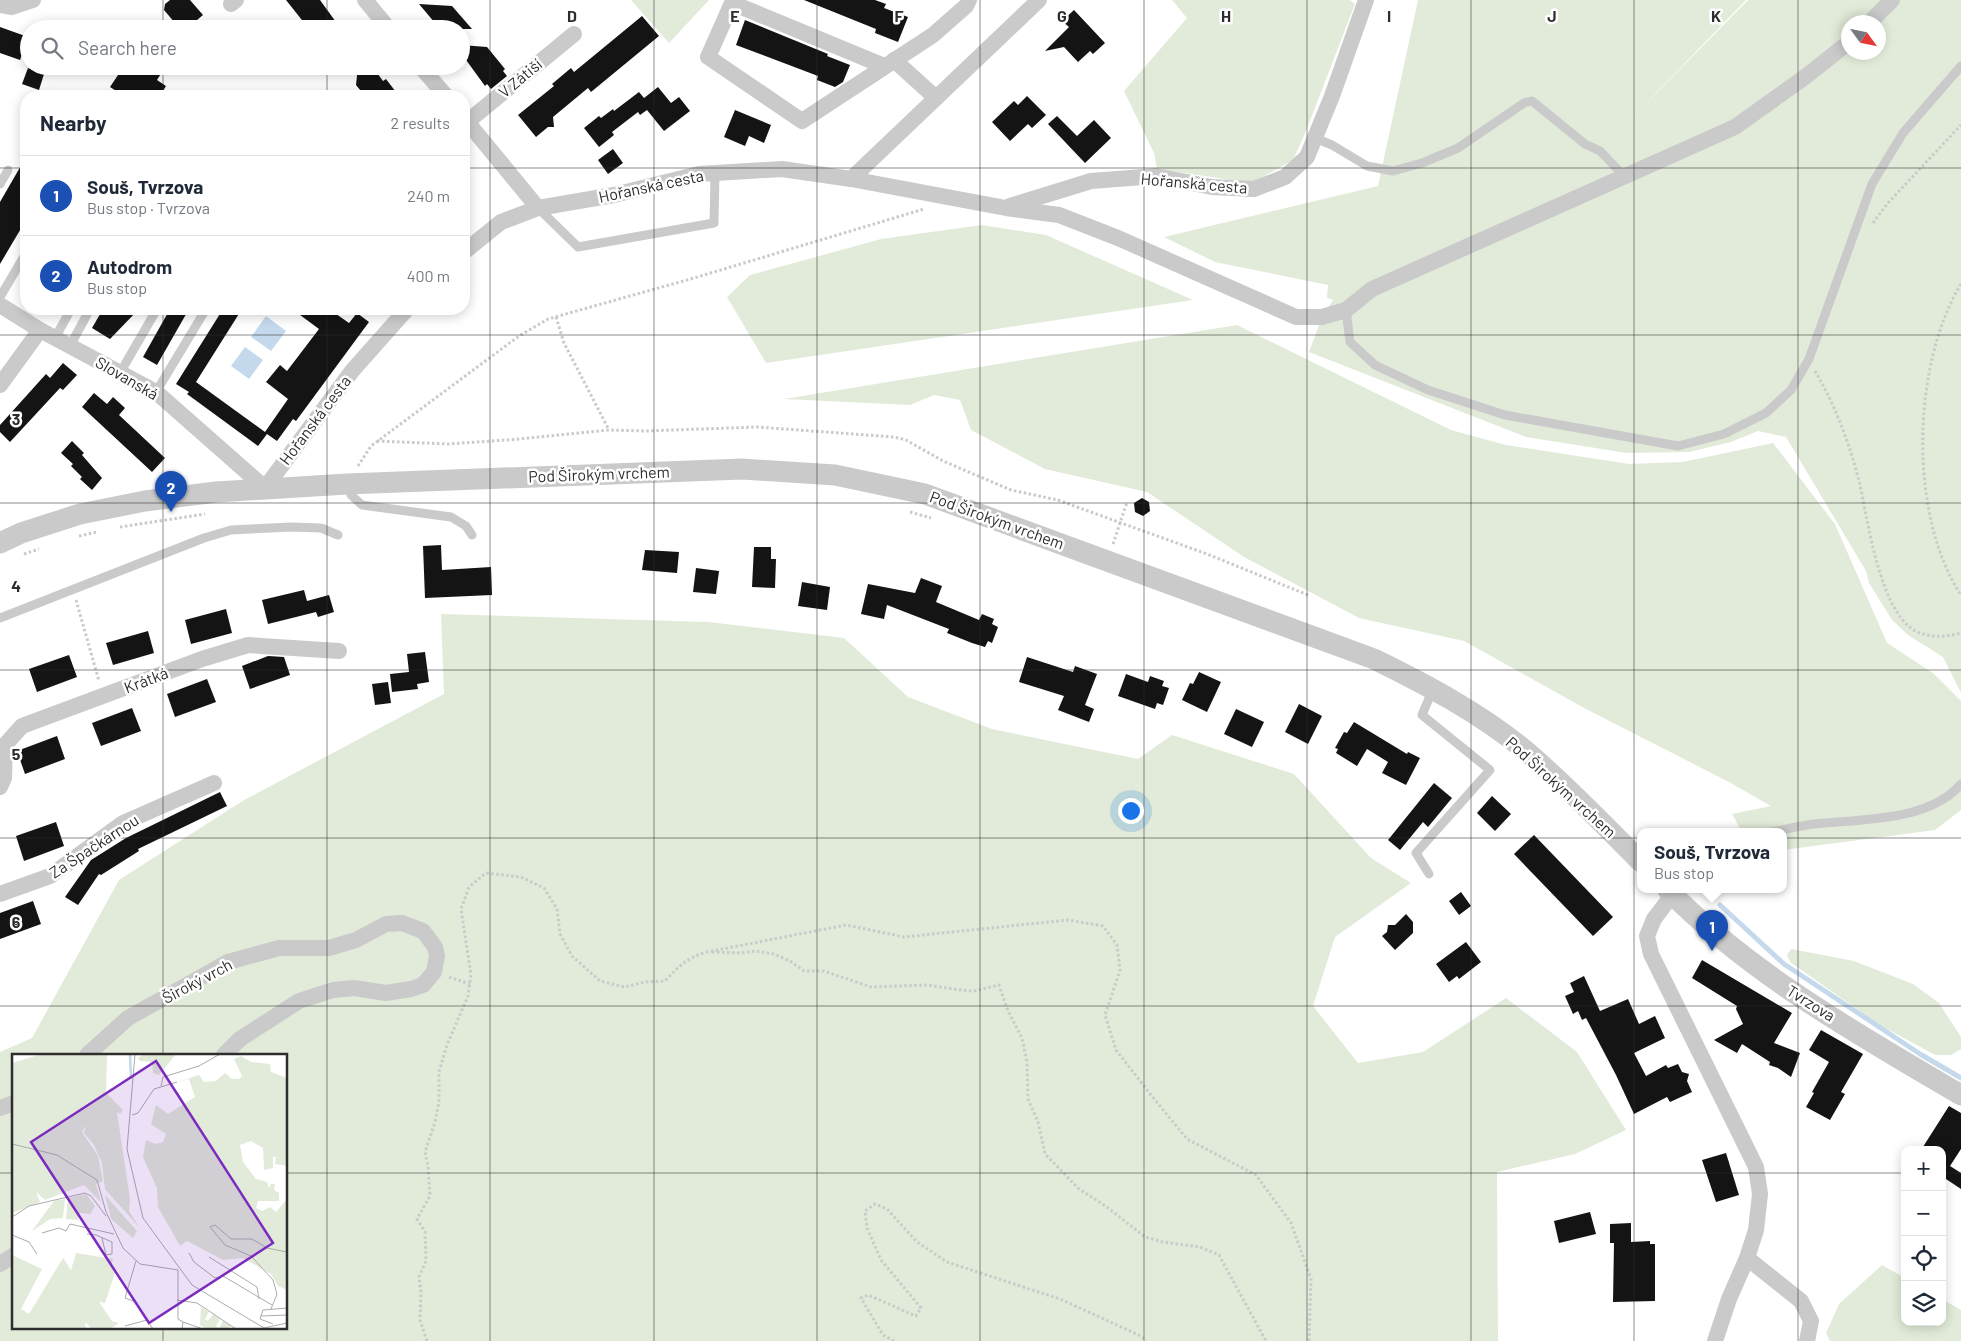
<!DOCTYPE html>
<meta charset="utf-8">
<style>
:root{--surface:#fff;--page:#f6f6f7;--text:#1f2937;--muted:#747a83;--line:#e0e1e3;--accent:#ed2626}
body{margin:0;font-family:Barlow,sans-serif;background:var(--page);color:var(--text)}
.controls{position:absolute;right:15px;bottom:15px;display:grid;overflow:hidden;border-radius:10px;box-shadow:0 2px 12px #0003}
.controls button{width:45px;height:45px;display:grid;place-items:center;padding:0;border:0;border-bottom:1px solid var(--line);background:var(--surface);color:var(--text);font:25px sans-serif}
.compass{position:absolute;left:1841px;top:15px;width:45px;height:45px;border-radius:50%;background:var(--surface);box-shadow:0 2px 12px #0003;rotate:123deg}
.you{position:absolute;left:1130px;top:810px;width:18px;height:18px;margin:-12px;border:4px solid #fff;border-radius:50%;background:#1a73e8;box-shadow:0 0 0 8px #1a73e833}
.badge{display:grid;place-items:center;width:32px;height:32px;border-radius:50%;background:var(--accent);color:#fff;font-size:16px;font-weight:700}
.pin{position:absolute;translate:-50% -41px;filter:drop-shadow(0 1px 2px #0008)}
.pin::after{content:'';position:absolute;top:26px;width:18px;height:15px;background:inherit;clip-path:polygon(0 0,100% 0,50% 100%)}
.popup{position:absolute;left:1637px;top:828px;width:150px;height:65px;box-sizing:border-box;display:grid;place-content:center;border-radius:10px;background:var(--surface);filter:drop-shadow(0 1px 4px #0005);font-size:16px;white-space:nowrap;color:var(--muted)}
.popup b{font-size:19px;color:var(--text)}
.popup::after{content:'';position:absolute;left:50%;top:100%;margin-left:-10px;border:10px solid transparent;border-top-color:var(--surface)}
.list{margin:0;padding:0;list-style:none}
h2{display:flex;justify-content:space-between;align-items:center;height:65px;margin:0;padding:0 20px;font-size:21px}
h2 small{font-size:16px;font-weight:400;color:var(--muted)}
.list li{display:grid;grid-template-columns:32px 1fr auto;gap:15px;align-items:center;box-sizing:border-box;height:80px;padding:0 20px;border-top:1px solid var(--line)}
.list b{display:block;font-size:19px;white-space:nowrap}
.list p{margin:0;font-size:16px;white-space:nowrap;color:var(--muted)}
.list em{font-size:16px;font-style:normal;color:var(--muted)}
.icon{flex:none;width:28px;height:28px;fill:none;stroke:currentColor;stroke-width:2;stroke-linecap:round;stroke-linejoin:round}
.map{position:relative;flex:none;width:1961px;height:1341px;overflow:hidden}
.search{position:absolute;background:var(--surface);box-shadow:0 2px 12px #0003;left:20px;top:20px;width:450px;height:55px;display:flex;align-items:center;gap:12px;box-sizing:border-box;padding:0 18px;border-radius:28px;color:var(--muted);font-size:19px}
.panel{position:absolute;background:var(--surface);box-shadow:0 2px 12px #0003;left:20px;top:90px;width:450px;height:225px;border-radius:20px}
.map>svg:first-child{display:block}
</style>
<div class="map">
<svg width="1961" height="1341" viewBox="0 0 1961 1341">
<rect width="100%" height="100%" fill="#fff"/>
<g fill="#e2ebd9" fill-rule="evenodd">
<polygon points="631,0 709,0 669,43"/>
<polygon points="1172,0 1350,0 1355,4 1306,131 1293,160 1252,183 1157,169 1154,153 1124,91 1187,18"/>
<path d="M1418,0H1746L1631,119L1748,0H1961V693L1943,657L1908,635L1892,620L1869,583L1866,571L1786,437L1758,431L1731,442L1689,452L1627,453L1526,437L1309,352L1322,317L1333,300L1327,298L1328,285L1215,262L1164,237L1378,186ZM1848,22H1878V52H1848Z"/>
<polygon points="982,225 1046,235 1193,300 766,363 727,297 750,275 881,239"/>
<polygon points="1237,325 1451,430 1506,445 1629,464 1683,462 1773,443 1835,524 1887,643 1933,673 1961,701 1961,810 1935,830 1783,850 1783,832 1742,832 1732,814 1771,806 1727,781 1586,709 1464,641 1359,618 1244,557 1147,492 1045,469 971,430 960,400 934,395 910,405 784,399"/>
<path d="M441,614L708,622L844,638L908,697L992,729L1138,759L1172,735L1294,774L1371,858L1411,883L1335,937L1313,1006L1358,1063L1423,1052L1506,998L1577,1052L1626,1130L1575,1154L1497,1172L1498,1341H0V1052L32,1038L119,880L244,800L444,694ZM14,1055H286V1327H14Z"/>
<polygon points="1791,949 1854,961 1913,984 1939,1003 1961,1037 1961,1049 1951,1055 1935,1055 1878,1024 1790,962 1787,955"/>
<polygon points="1882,1265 1905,1278 1905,1322 1942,1322 1942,1299 1961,1310 1961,1341 1830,1341 1826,1333 1839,1304"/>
</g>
<g fill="#c4daec">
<polygon points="266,316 286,331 271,351 251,337"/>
<polygon points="245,347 263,360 249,379 231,366"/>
</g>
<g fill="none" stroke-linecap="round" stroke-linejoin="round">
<polyline stroke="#c4daec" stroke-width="5" points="1720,905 1784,964 1920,1054 1961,1078"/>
</g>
<g fill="#141414">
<polygon points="170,0 190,0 203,15 197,20 205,29 180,29 164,10 165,4"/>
<polygon points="286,0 320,0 341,29 309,29"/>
<polygon points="804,0 875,0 886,4 884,8 908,17 898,42 875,33 876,29"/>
<polygon points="419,4 452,6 472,29 440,29"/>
<polygon points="1074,10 1105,43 1093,54 1090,51 1078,62 1064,47 1045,51 1069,27 1062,21"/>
<polygon points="642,16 659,36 591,92 588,88 553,117 554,127 548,127 536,137 518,115 554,86 552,84 571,68 574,72"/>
<polygon points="745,20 828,54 827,56 850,65 843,82 835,87 817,80 818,76 736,45"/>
<polygon points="0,27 28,37 20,60 0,53"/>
<polygon points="461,45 487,47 505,69 503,71 507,76 491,89 487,84 485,86 461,53"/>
<polygon points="124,66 152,66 162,72 157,80 166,86 160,96 151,96 143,91 137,96 124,96 110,87"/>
<polygon points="358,66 372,66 383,81 386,79 399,96 365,96 356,85"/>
<polygon points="28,68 44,74 39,90 22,84"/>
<polygon points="658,87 671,103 679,97 690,111 664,131 647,110 640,115 638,112 612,132 614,135 599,147 584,128 599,116 601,118 613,109 614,111 639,92 644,98"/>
<polygon points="1027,96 1046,115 1032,128 1028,124 1010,141 992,122 1014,101 1018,105"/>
<polygon points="735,110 771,125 764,143 749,136 745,146 724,137"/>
<polygon points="1057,116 1077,136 1094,120 1111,138 1085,163 1048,124"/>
<polygon points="613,149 623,163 608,174 598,160"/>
<polygon points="26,157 26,220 0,264 0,202"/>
<polygon points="103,309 139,309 110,339 92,328"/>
<polygon points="170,309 189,309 157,365 143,357"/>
<polygon points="223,309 242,309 196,382 265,432 288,399 266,382 280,365 287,371 319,329 292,309 329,309 349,323 357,313 369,322 296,421 293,419 277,441 267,434 258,446 187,394 189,392 176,384"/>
<polygon points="63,363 77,375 63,390 60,388 10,442 0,432 0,425 46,374 50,378"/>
<polygon points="94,393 107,404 113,397 125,408 119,415 165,458 152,472 82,407"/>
<polygon points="72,441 84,453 82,455 102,478 92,490 80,479 82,477 71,466 73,464 61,453"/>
<polygon points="1142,498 1149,502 1150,511 1143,516 1135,512 1134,503"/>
<polygon points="441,545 442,570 491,567 492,595 425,598 423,546"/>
<polygon points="754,547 771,547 771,559 776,559 775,588 752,587"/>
<polygon points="645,550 679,552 677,573 642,570"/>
<polygon points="696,568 719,571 716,594 693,592"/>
<polygon points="921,578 942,586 936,602 979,620 982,614 994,619 992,624 998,627 992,643 988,641 985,647 972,643 947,633 949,629 887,605 884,619 861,614 868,584 915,593"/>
<polygon points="802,582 830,587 827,610 798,606"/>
<polygon points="304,590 307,601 329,595 334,612 318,617 316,612 268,624 262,600"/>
<polygon points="226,609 232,633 191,644 185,620"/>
<polygon points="148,631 154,653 113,665 106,643"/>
<polygon points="425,652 429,682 417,684 418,689 392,692 390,674 409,672 407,654"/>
<polygon points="69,655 77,677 37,692 29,669"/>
<polygon points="268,656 284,657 290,675 250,689 242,666"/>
<polygon points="1027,657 1073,672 1075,666 1097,674 1085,705 1094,709 1089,722 1058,710 1064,696 1019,682"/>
<polygon points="1199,672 1221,682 1207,712 1182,700 1190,683 1193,684"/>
<polygon points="1126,674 1148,682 1150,676 1164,681 1162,686 1169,688 1163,705 1157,703 1155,709 1118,696"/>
<polygon points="207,679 216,702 175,717 167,694"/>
<polygon points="388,682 391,703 375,705 372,684"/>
<polygon points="1299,704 1322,716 1308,744 1285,732"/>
<polygon points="132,708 141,731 101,746 92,723"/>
<polygon points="1236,709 1264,722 1252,747 1224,734"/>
<polygon points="1354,722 1407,754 1408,752 1420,758 1406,785 1382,773 1388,762 1367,749 1357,766 1336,753 1338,749 1335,748 1344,732 1347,733"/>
<polygon points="57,736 65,759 25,774 17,751"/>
<polygon points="1434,783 1452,798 1428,827 1423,822 1400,850 1388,840"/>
<polygon points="220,792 227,806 138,849 139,851 101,875 99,874 78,905 65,897 91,860 126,838"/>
<polygon points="1492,796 1511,814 1495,831 1477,813"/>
<polygon points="56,822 64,846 24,861 16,836"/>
<polygon points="1534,835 1613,917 1593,936 1514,854"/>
<polygon points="1461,892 1471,906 1459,915 1449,901"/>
<polygon points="33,901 41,924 0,939 0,913"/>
<polygon points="1406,914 1413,922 1413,933 1395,950 1382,936 1387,932 1388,925 1395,925"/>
<polygon points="1466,942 1481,962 1459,979 1457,976 1449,982 1436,964"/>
<polygon points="1702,960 1792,1013 1774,1043 1800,1053 1791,1077 1778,1068 1769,1065 1770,1062 1742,1044 1737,1053 1714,1040 1743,1024 1736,1009 1737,1006 1692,978"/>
<polygon points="1584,976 1600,1011 1628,999 1639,1024 1655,1016 1665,1038 1634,1053 1646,1076 1666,1065 1668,1068 1678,1064 1682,1072 1689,1074 1687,1081 1692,1092 1670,1102 1667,1097 1634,1114 1616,1075 1586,1018 1582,1020 1578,1011 1573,1014 1565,996 1574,992 1570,983"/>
<polygon points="1821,1030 1863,1054 1841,1092 1845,1094 1830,1120 1806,1107 1814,1093 1812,1092 1829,1062 1809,1050"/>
<polygon points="1949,1106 1961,1113 1961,1149 1950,1166 1961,1173 1961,1189 1943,1177 1942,1179 1942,1150 1921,1150"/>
<polygon points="1726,1153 1739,1195 1716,1202 1702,1160"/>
<polygon points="1590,1212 1596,1234 1559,1243 1554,1221"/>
<polygon points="1631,1223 1631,1242 1650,1241 1650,1244 1655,1244 1655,1301 1613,1302 1614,1243 1610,1243 1610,1224"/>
</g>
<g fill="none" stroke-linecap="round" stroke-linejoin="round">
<g stroke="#cacaca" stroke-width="3" stroke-dasharray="2.5 2.5" stroke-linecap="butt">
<polyline points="1873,223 1887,204 1961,125"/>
<path d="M1961,284C1912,364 1908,515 1961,595"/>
<polyline points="556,317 564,343 609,430"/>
<path d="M1815,371C1835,405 1849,442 1859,481C1868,518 1880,623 1923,634C1935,638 1950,636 1961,633"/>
<polyline points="377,441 448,444 520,439 609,430 646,431 757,427 894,437 906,440 943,461 1011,490 1058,500 1077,507 1207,554 1308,595"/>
<polyline points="358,466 371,446 519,336 548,319 694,278 924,209"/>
<polyline points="910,512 931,518"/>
<polyline points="120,527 205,514"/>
<polyline points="79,536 97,532"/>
<polyline points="1113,544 1127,502"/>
<polyline points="24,554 39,549"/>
<polyline points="76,600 99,681"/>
<polyline points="712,952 740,953 756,951 774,954 790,961 804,971 824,971 871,987 927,985 960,990 974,991 999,985 1008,1011 1022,1038 1027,1062 1028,1099 1038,1122 1045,1154 1079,1189 1107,1207 1145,1237 1163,1242 1200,1247 1219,1255 1266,1341"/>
<polyline points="449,977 470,984"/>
<path d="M427,1341L420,1320L421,1292L419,1277L426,1261L425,1232L417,1219L430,1196L428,1166L425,1152L435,1122L439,1102V1072L447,1045L468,996L471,975L461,909L469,887L486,873L521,877L544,888L557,909L560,934L572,956L600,981L624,987L645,982L665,981C678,967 688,957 707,952L846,925L904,937L1068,920L1103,926L1117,945L1120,970L1105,1015L1116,1050L1151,1095L1187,1139L1256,1175L1291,1223L1311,1279L1309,1341"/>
<polyline points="894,1341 883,1335 861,1298 868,1295 916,1316 921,1308 881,1260 867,1228 865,1211 875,1204 887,1209 917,1242 947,1262 1060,1299 1141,1336 1146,1341"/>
</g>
<g stroke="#cacaca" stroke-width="9">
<polyline points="1315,138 1332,145 1367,166 1393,171 1422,163 1458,148 1524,103 1532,101 1585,144 1600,151 1624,176"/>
<polyline points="0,184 8,170"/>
<polyline points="538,208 578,247 714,223 715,173"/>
<polyline points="0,297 26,253"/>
<polyline points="1346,310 1350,342 1375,365 1428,390 1505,415 1678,446 1724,434 1766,413 1791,390 1809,359 1872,184 1903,133 1961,66"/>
<polyline points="55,338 71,309"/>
<polyline points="70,346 90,309"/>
<polyline points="120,373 157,309"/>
<polyline points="156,392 206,309"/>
<polyline points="347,484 351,495 362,505 451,517 466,526 472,535"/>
<polyline points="0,618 204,538 231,530 291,527 321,528 338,535"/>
<path d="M1772,832C1786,829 1800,826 1814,824C1860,819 1929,822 1961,784"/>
<polyline points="1429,874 1416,853 1490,770 1422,715 1433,689"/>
</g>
<g stroke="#cacaca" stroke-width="16">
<polyline points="365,0 389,29"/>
<polyline points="231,4 236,0"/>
<polyline points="0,5 12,7 33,0"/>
<polyline points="1870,22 1892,0"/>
<polyline points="894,60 936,98"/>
<polyline points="420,66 446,96"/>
<polyline points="884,66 732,3 708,57 802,121 933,35 966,6 969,0"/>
<polyline points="464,118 538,208"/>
<polyline points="467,122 574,34"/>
<polyline points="851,179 1039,0"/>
<polyline points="1010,206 1091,181 1156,176 1212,187 1254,189 1285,177 1307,157 1332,96 1366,0"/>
<polyline points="464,252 501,222 538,208 614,195 699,174 782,169 851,179 1006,208 1059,215 1118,238 1296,317 1322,317 1346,310 1372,289 1735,127 1805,77 1848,43"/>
<polyline points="0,305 40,330 156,392 265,488 352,371 407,309"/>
<polyline points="0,385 40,330"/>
<polyline points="0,787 4,778 5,745 22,726 202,659 248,645 339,651"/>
<polyline points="0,894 50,876 123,823 214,783"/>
<polyline points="1673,894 1654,919 1647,936 1651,954 1756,1167 1760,1194 1756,1230 1747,1258 1729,1299 1715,1341"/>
<polyline points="87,1055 128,1018 228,962 279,948 329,948 356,940 386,924 402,923 423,931 435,947 437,956 434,972 423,985 411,989 386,993 354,988 333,990 299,1001 240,1039 224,1055"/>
<polyline points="0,1108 14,1103"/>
<polyline points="1747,1258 1801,1301 1811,1321 1807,1341"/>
<polyline points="0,1264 14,1255"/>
</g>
<g stroke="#cacaca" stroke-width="21">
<path d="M0,543L21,533L80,514L145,501L216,492L347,484L742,469L835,475L925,494L1374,659C1427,685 1480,713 1526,751C1567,786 1603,824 1641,862"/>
<path d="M1668,890C1752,975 1859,1035 1961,1095"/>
</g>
</g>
<path fill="none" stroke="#2d2d2d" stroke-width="1" stroke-opacity="0.55" d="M163,0V29M327,0V29M490,0V1341M654,0V1341M817,0V1341M980,0V1341M1144,0V1341M1307,0V1341M1471,0V1341M1634,0V1341M1798,0V1341M163,66V96M327,66V96M0,168H26M464,168H1961M163,309V1055M327,309V1341M0,335H1961M0,503H1961M0,670H1961M0,838H1961M0,1006H1961M0,1173H14M286,1173H1905M1942,1173H1961M163,1327V1341"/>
<g text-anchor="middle" stroke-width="5" stroke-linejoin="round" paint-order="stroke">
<g font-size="16" fill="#2d2d2d" stroke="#fff">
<text transform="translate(520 78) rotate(-40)" y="6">V Zátiší</text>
<text transform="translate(1194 183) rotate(5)" y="6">Hořanská cesta</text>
<text transform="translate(651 186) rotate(-12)" y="6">Hořanská cesta</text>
<text transform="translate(127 378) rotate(30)" y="6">Slovanská</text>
<text transform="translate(315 420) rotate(-53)" y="6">Hořanská cesta</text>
<text transform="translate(599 474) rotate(-2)" y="6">Pod Širokým vrchem</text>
<text transform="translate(997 520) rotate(20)" y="6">Pod Širokým vrchem</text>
<text transform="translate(146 680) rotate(-21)" y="6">Krátká</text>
<text transform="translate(1561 787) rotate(42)" y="6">Pod Širokým vrchem</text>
<text transform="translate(94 846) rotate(-33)" y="6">Za Špačkárnou</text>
<text transform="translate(197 981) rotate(-28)" y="6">Široký vrch</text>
<text transform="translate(1811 1003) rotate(32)" y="6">Tvrzova</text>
</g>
</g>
<g transform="translate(12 1054)">
<rect width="275" height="275" fill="#fff"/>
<path d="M30,0H95L94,39L111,56L108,60L105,58L118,145L117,157L127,173L93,135L90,109L82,91L72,79L74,71L70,78L86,102L91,127L84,130L89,148L72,131L33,146L24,138L28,148L0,159V9ZM132,0H164L147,21L141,19L140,8L128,7L126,4ZM229,2L239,8L258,10L259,18L275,24V112L263,110L264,103H261V114L252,116L251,94L239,87L228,91L231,108L244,125L255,128L257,134L259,130H263L262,136L267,139V147H246L244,154L250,157L258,153L264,158L275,145V236L266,232L259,220L231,204L211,206L175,187L168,192L146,153L145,134L131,103L134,86L144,90L151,88L154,80L139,70L144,51L156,60L183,43L177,25L157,31L187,21L192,28L204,27L213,19L220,25H227L230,22L222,5ZM74,140L83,152L78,160L68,159L66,166L54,165L56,144ZM93,141L125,177L121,184L99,165ZM53,145L51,164L38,165L20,177L42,147ZM64,199L101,205L99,214L104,216L93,249L87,248L100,267L107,269L98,275H80L73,268L74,275H0V201L30,215L9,255L17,260L51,204L59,216ZM189,253L197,258L193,265L196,267L201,260L208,265L204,272L207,274L211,267L219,272L216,275H194L188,271Z" fill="#e2ebd9"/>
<path fill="none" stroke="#c4daec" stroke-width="2.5" d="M118,0L119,25"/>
<path fill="none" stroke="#ababab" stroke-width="1" d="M123,0L115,95L131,164L180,231L252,274M149,32L151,23L187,12L208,0M120,61L126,59L142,35L165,28M0,90L45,101L85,126L94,158L111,194L128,210L166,216M0,163L17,152L73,139L79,142L94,162M30,179L47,174L54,177L58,170L102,180M75,180L84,181L100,188V200L94,201L90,184M0,181L17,188L25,200M177,199L182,208L203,224L211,222L260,251M197,203L245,233L247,245M166,216V265L171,268L170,275M165,246L185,249L224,275M124,248L113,244L124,207M259,255L265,240L261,226L239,202L213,191L198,173L203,171L219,185H240L255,194L275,198M249,262L275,261M171,268L191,275M261,270L248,265L251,256L275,254M113,272L135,266L141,275M252,274L275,269"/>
<path fill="#7b2cbf" fill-opacity="0.15" stroke="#7b2cbf" stroke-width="2.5" d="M144,7L261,189L137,269L19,88Z"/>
<rect width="275" height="275" fill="none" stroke="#2d2d2d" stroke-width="2.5"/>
</g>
<g font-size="16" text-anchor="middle" font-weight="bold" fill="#2d2d2d" stroke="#fff" stroke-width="5" stroke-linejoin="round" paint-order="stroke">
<text x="572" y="22">D</text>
<text x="735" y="22">E</text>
<text x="899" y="22">F</text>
<text x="1062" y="22">G</text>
<text x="1226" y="22">H</text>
<text x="1389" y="22">I</text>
<text x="1552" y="22">J</text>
<text x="1716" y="22">K</text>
<text x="16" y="425">3</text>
<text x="16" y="592">4</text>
<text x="16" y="760">5</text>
<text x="16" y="928">6</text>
</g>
</svg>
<div class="controls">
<button>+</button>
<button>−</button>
<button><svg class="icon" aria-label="locate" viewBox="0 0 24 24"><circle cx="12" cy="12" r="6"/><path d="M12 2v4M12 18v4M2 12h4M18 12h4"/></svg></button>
<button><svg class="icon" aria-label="layers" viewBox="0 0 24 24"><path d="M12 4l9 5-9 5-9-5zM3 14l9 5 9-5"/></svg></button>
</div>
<svg class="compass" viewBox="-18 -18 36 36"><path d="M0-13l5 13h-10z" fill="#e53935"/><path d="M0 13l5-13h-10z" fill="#747a83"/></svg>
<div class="you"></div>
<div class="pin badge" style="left:1712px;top:951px;background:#1a4fb4">1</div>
<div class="popup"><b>Souš, Tvrzova</b>Bus stop</div>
<div class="pin badge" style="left:171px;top:512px;background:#1a4fb4">2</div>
<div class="search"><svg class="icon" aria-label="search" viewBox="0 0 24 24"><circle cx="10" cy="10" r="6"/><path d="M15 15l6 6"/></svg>Search here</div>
<section class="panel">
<h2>Nearby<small>2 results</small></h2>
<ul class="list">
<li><span class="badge" style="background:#1a4fb4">1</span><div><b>Souš, Tvrzova</b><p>Bus stop · Tvrzova</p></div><em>240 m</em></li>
<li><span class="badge" style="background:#1a4fb4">2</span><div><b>Autodrom</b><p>Bus stop</p></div><em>400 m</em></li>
</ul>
</section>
</div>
